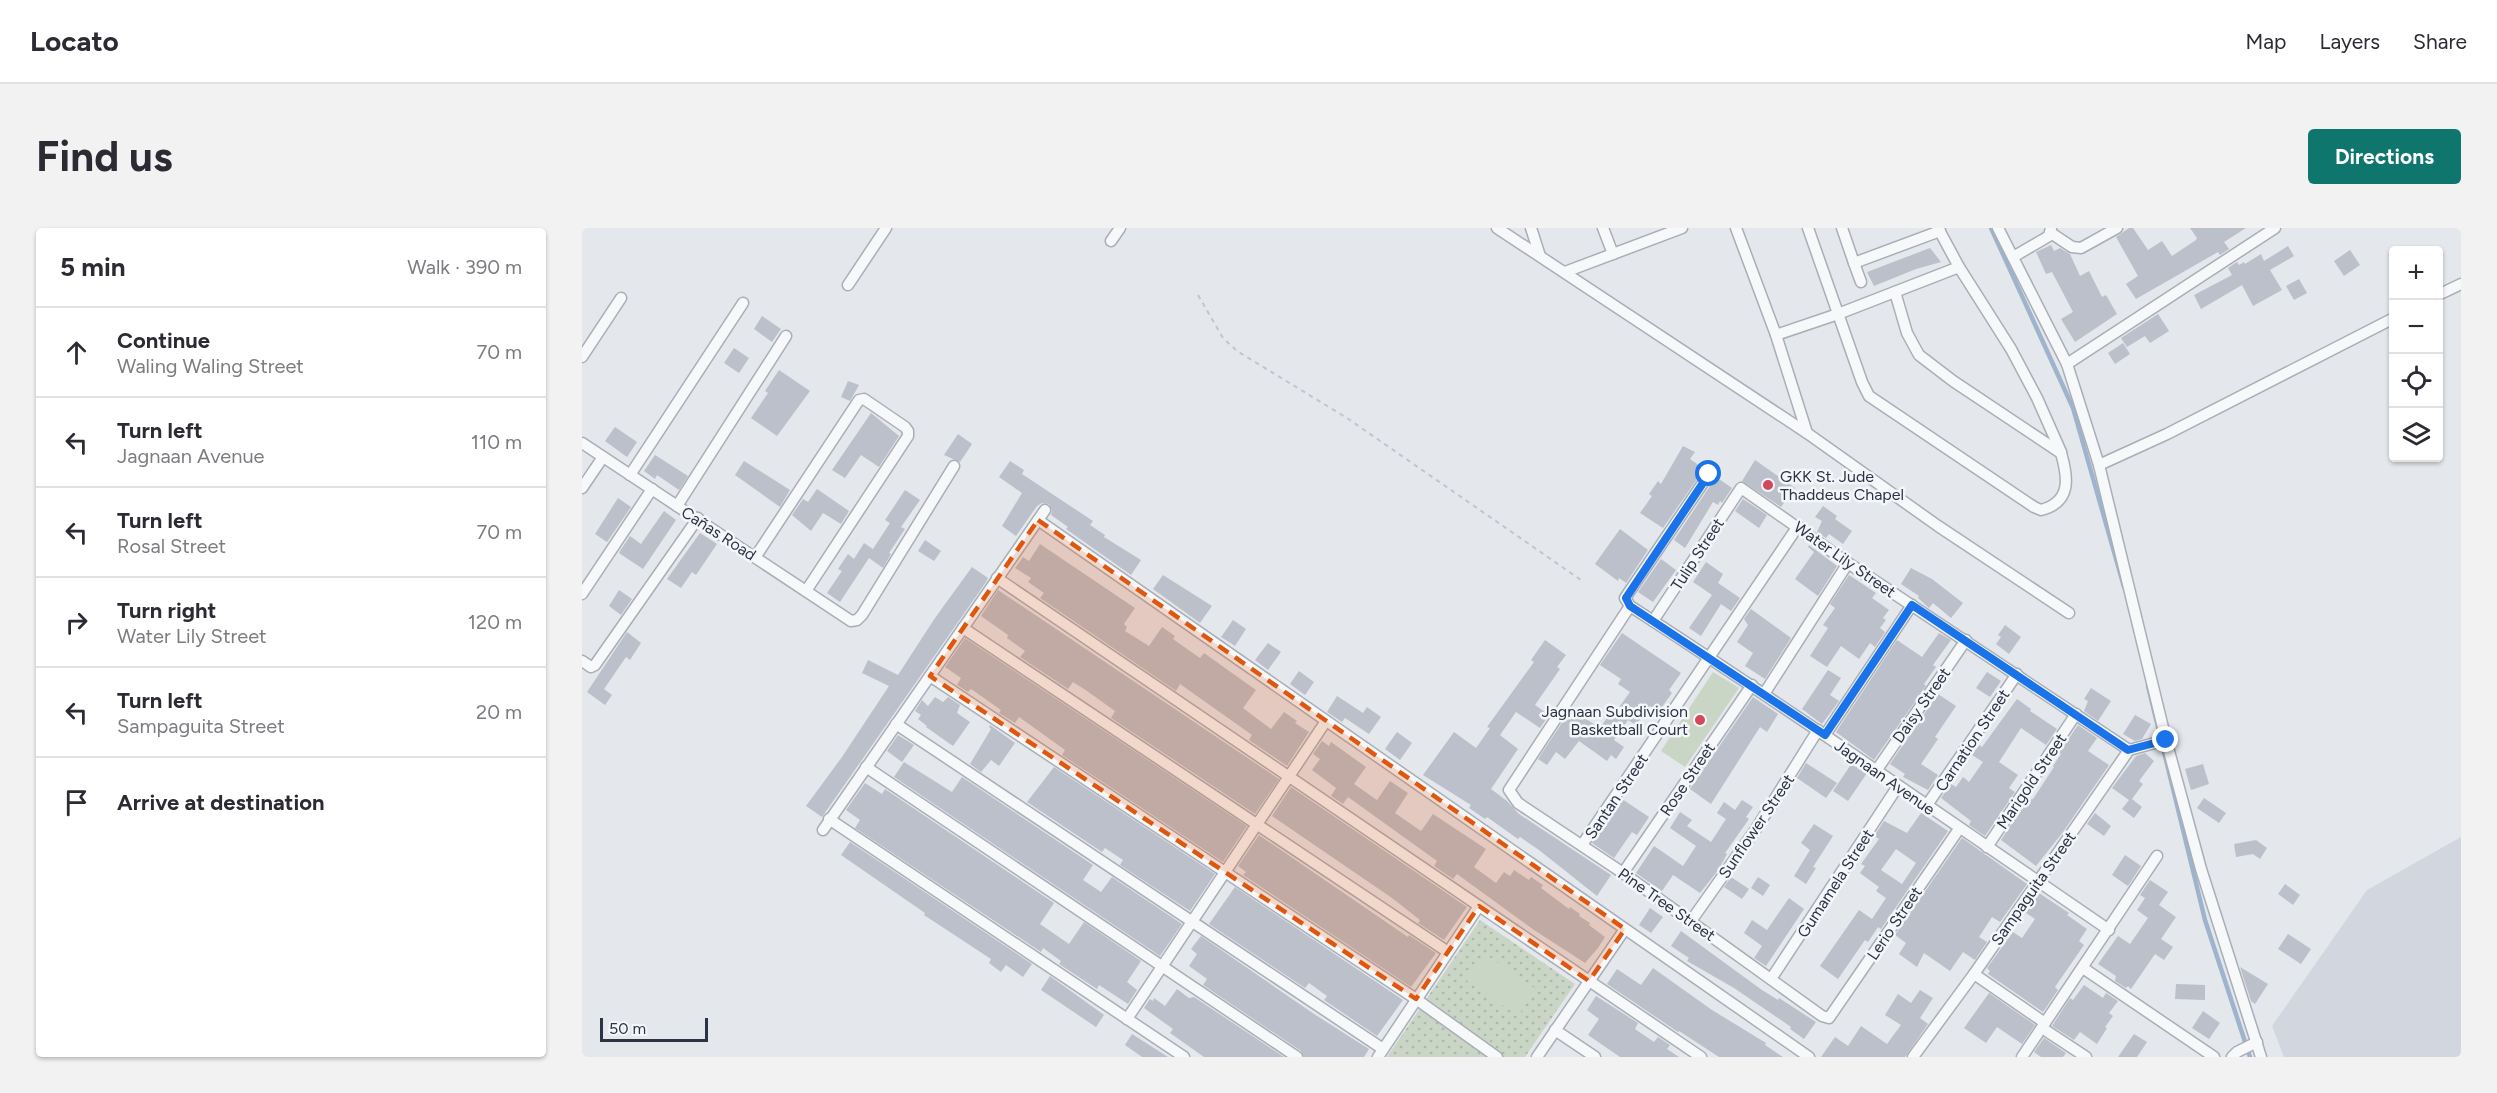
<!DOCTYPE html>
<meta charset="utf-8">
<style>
:root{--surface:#fff;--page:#f2f2f3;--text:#2b2b33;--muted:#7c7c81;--line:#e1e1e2;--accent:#0f766e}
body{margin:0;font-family:Figtree,sans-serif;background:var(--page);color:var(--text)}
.controls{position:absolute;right:18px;top:18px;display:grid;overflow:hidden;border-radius:6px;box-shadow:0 2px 4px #0004}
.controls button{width:54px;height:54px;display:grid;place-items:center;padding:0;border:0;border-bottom:2px solid var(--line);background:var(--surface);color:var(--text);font:30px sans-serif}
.scale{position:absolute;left:18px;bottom:15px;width:108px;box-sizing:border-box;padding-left:6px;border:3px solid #2b3445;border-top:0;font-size:16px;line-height:21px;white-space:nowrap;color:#2b3445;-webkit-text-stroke:4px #f4f6f9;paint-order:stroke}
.stop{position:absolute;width:18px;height:18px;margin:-14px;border:4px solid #1a73e8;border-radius:50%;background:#fff}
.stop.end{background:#1a73e8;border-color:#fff;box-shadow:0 2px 6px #0008}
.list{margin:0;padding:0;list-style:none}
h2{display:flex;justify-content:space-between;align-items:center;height:78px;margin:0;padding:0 24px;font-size:26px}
h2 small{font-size:20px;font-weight:400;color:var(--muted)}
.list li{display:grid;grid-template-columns:39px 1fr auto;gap:18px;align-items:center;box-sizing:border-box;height:90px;padding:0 24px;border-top:2px solid var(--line)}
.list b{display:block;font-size:22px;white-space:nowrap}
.list p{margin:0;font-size:20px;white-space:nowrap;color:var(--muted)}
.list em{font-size:20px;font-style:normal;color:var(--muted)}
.icon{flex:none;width:33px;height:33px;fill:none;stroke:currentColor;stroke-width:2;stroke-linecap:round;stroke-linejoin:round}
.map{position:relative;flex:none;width:1879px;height:829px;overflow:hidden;border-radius:6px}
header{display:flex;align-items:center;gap:36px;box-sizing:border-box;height:84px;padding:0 30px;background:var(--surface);border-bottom:2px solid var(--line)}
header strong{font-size:28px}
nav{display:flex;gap:33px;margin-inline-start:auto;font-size:21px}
.intro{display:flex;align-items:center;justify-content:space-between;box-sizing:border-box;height:144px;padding:0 36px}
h1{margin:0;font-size:42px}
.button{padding:15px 27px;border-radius:6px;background:var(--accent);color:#fff;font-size:21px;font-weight:700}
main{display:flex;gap:36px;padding:0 36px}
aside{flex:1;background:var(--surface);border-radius:6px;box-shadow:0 2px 4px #0004}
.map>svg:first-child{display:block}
</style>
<header>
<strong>Locato</strong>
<nav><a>Map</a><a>Layers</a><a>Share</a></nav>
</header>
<div class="intro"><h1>Find us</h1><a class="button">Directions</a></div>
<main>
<aside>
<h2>5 min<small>Walk · 390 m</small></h2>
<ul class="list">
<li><svg class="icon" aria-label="ahead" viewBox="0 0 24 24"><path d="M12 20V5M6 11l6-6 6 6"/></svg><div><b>Continue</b><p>Waling Waling Street</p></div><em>70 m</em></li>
<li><svg class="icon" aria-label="left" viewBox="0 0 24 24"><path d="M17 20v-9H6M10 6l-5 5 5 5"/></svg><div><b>Turn left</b><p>Jagnaan Avenue</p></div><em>110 m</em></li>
<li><svg class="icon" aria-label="left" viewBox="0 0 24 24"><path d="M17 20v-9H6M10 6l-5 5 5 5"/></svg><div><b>Turn left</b><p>Rosal Street</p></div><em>70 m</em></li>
<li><svg class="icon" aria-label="right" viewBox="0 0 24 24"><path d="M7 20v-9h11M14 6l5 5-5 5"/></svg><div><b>Turn right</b><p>Water Lily Street</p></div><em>120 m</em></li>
<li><svg class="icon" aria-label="left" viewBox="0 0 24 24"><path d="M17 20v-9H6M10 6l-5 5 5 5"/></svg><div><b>Turn left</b><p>Sampaguita Street</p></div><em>20 m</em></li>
<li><svg class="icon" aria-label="arrive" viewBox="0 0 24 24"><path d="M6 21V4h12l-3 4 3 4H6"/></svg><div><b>Arrive at destination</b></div></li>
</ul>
</aside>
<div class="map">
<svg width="1879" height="829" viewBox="0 0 1879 829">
<defs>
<pattern id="park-dots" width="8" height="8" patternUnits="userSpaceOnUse" patternTransform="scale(1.5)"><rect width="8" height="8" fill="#c9d6c5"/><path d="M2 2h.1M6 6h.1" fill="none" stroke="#adb8ab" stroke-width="1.8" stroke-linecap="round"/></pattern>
</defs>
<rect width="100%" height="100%" fill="#e4e7ec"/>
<polygon fill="#d2d6de" points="1879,609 1879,829 1702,829 1690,798 1785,662"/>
<polygon fill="url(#park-dots)" points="898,692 993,756 943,829 805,829"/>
<g fill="#c9d6c5">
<polygon points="1131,444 1157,460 1103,539 1079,523"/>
<polygon points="902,725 954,761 936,788 884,752"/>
</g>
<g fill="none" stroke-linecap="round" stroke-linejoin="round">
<g stroke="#9fb4cc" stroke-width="4.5">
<polyline points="1409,0 1491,180 1542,359"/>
<polyline points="1566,458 1623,692 1668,829"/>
</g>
</g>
<g fill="#bbc0ca" fill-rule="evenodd">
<polygon points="1547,0 1551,0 1566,22 1580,13 1590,28 1614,12 1615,10 1608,0 1664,0 1642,14 1647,21 1638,27 1636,24 1554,71 1544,56 1556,48 1534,9"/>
<polygon points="1469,17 1472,23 1478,20 1488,26 1498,48 1507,43 1520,69 1524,67 1535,86 1493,114 1479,91 1491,84 1470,44 1464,46 1454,24"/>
<polygon points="1706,18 1712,28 1688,42 1700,62 1671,78 1660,57 1619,81 1612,67 1650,47 1646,40 1655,34 1657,37 1662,34 1663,36 1679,26 1682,33"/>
<polygon points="1348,20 1359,34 1334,41 1292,58 1285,44"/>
<polygon points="1768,22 1778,37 1762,48 1752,33"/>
<polygon points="1717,51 1725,65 1712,72 1704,58"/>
<polygon points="1576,86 1587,103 1568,115 1563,108 1545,119 1539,110"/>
<polygon points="180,88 199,101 190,114 172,101"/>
<polygon points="1541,115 1548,126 1533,136 1526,125"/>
<polygon points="152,120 167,130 157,145 142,135"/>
<polygon points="197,142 228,163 195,208 169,190 186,165 183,163"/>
<polygon points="266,153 277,157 268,173 259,169"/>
<polygon points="289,185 317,208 297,239 279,227 263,250 250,242"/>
<polygon points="33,199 55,214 45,229 23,213"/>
<polygon points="376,206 390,216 378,234 362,227"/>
<polygon points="1101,218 1113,224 1108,231 1122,241 1081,300 1058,285 1070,268 1067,266 1076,253 1079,256"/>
<polygon points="73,227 106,248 97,262 75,247 73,251 62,243"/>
<polygon points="1173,232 1213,260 1199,279 1160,253"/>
<polygon points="162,233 208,262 198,279 153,247"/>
<polygon points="428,233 442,242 440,246 511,293 508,297 523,307 522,309 559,332 549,347 484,301 486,299 469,287 470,282 467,276 460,275 455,278 434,308 420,298 440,265 417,249"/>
<polygon points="1134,249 1150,260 1140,275 1138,273 1136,277 1131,274 1103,320 1092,312"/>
<polygon points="235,261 267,283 259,296 241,285 229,303 210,287 221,271 226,274"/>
<polygon points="323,262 338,272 319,299 323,301 307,325 309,326 301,340 287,330 258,374 245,365 260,343 256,341 266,326 272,331 282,315 291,321 308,295 303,292"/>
<polygon points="36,270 49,279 25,314 13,306"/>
<polygon points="1161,271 1185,287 1177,300 1153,283"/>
<polygon points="1241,278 1255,288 1253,291 1270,303 1261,316 1247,306 1244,310 1235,304 1240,293 1233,289"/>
<polygon points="82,283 94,292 61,341 37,325 38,323 48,308 59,316"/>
<polygon points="1038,301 1066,322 1044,355 1037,350 1036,353 1013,336"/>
<polygon points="118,305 135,316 114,347 110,344 99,360 85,351"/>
<polygon points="343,312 359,323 352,333 336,323"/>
<polygon points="458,316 553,380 542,396 545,399 543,403 567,418 580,399 593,408 591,411 618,430 622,425 674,462 661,480 689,501 702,484 715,493 713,495 727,504 705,538 667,512 670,507 598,456 594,463 458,370 462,365 446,354 449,350 433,340 441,329 447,333"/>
<polygon points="1227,317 1255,338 1236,368 1213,351 1232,324 1226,319"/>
<polygon points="1079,331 1094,342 1071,374 1056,364"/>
<polygon points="1124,334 1141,346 1136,355 1158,370 1149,383 1139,376 1119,408 1107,400 1130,367 1111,354"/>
<polygon points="390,339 406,350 404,354 240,589 224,578 260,529 307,458 280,445 286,432 316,447 353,390"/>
<polygon points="1329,340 1350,351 1381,375 1369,390 1351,375 1347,380 1336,370 1337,368 1319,356"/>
<polygon points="581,347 630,378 618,395 571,361"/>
<polygon points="1267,347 1294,365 1290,370 1307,382 1301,390 1304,392 1298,400 1303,404 1293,419 1288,415 1277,431 1259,418 1245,439 1228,428 1246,400 1241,397 1253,380 1248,376"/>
<polygon points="37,362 50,371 39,387 27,378"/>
<polygon points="416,362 697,551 673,586 529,490 533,483 505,463 491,454 486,461 438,429 443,423 425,410 426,407 399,388"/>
<polygon points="1169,381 1209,410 1183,451 1163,438 1171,425 1155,414 1166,397 1162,391"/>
<polygon points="651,392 664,401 653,418 639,409"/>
<polygon points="1423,397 1439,409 1427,426 1414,416 1419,409 1416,407"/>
<polygon points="45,404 59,415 48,432 44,429 22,461 30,467 23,477 5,464"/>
<polygon points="1040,405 1099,445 1087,462 1090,465 1077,483 1068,478 1054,497 1046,492 1032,512 1042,519 1034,531 1029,527 1025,533 997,513 983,531 974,524 965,537 956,531 989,481 1018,500 1027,487 1030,489 1048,464 1036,456 1039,451 1018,437"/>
<polygon points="1357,405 1369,412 1351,437 1354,439 1342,456 1344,458 1292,532 1254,504 1315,412 1340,429"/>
<polygon points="383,410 665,598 641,634 480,527 483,522 437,489 433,495 417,485 419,482 389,461 386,464 375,457 379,450 363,439"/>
<polygon points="963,412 984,427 975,439 978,441 953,477 967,487 958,500 934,484 918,507 936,521 909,561 925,573 937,586 1029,647 1015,668 957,622 938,609 936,611 905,589 903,591 887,580 889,577 841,547 872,504 894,520 908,500 905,499 952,434 949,432"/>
<polygon points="686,415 699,424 686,442 673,432"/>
<polygon points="1246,442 1259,450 1248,467 1257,473 1240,496 1220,481"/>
<polygon points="717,443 732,454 723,467 708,456"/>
<polygon points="1405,444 1419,453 1408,469 1394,460"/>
<polygon points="1509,460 1529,473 1516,493 1502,483 1506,473 1502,471"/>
<polygon points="1356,466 1374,478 1353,509 1356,511 1339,536 1356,547 1346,562 1321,549 1323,546 1308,536"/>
<polygon points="755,468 781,485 785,479 799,489 787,506 763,490 760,494 745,484"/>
<polygon points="353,469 361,474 366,469 378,477 375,485 388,494 371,518 344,499 345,498 336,491 339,487 333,483 340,472 346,478"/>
<polygon points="1171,469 1196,486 1185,504 1178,499 1129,576 1108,561"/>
<polygon points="1435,471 1449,481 1448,483 1475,501 1464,517 1439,500 1417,534 1436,547 1427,560 1433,564 1403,608 1387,597 1389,593 1359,570 1369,556 1374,559 1381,549 1387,554 1401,534 1390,527 1397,517 1400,519"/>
<polygon points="1553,487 1569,496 1560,511 1553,513 1541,506"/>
<polygon points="408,497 433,515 417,538 409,532 399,544 388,536 409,501 407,499"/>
<polygon points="1496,497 1515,510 1506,523 1527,537 1481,604 1454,638 1419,612 1445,572 1451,571 1472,539 1471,538 1479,526 1477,525"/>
<polygon points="815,504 830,515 818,532 803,521"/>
<polygon points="316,507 332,517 320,534 305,523"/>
<polygon points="740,513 747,518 749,514 784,539 772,556 795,572 808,553 826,565 813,585 839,603 851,586 904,621 892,639 914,655 922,644 928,648 932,642 947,652 949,649 961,657 959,660 987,681 988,679 998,686 997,688 1008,695 1007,697 1023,709 1016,720 1003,735 952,702 875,646 871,651 852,638 855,633 766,569 761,576 749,568 754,560 730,542 738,531 731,526"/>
<polygon points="1563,525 1572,533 1557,553 1561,556 1550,571 1560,579 1552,590 1540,581 1547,572 1530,560 1554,528"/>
<polygon points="322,534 370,564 380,549 511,637 501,652 519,664 530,649 600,696 578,728 312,549"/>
<polygon points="1224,535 1255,555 1244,570 1215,550"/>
<polygon points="1270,535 1285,545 1266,573 1251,563"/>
<polygon points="1621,536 1627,556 1609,562 1603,541"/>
<polygon points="472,539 633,646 608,683 538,637 541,632 523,620 520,624 445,574"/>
<polygon points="283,555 300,566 303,561 472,675 458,696 487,716 502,694 559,733 545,754 555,762 546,776 517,757 515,761 477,736 479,733 461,720 459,724 273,600 278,592 264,582"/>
<polygon points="709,559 885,679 862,712 836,695 838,692 810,670 690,588"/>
<polygon points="1622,570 1644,585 1637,595 1615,580"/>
<polygon points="1040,571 1067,589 1055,607 1050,604 1032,630 1010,615"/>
<polygon points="1160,572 1171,579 1164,589 1167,591 1143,625 1145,626 1137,641 1118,665 1091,647 1080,663 1054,645 1072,618 1101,638 1114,618 1088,600 1098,584 1110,592 1105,598 1129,614 1144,591 1135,585 1142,574 1153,582"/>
<path d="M1339,585L1366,603L1299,701L1296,699L1286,714L1283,712L1256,751L1238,738L1277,682L1290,691L1304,670L1294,663L1297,659L1278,645L1283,638L1279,636L1297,611L1292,608L1302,593L1325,605ZM1314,621L1334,635L1320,656L1299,642Z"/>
<polygon points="1513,585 1529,598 1522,608 1505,596"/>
<polygon points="1232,596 1251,608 1231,639 1234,640 1224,656 1212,648 1228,622 1219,615"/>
<polygon points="677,607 826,709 827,707 854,725 829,759 661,647 664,644 656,638"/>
<polygon points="1380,610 1445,656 1418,694 1410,689 1397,709 1405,714 1393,732 1381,724 1368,743 1342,725 1335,739 1317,726 1324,715 1313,707"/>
<polygon points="1674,612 1685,620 1678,631 1671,626 1654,629 1652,616"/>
<polygon points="268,614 450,736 441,749 424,737 419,744 407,735 409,731 342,687 343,685 259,627"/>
<polygon points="1543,627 1559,638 1546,658 1530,647"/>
<polygon points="1149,649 1167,661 1160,671 1142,659"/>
<polygon points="1176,649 1188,657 1181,668 1169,660"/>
<polygon points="1568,652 1586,664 1577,677 1594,689 1579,711 1591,719 1582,732 1573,726 1549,761 1546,758 1544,760 1533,753 1534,748 1516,736 1536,708 1548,716 1566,690 1555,682 1563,670 1558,667"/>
<polygon points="1703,656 1718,667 1711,677 1696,666"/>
<polygon points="653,659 821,772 795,808 742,772 745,768 727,755 723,760 627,696"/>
<polygon points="1457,665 1487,685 1485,687 1505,701 1497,713 1502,717 1473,759 1476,762 1461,784 1406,746 1408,743 1405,740 1431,704 1440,710 1453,691 1444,685"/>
<polygon points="1207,670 1222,681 1184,738 1172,730 1180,718 1162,705 1170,692 1185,702"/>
<polygon points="1068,680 1081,689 1069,705 1057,697"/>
<polygon points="1099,703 1180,762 1196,772 1197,770 1234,794 1222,811 1208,801 1209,799 1152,760 1105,733 1107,730 1089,718"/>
<polygon points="1706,706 1729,721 1719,736 1696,721"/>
<polygon points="619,708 732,786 787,821 782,829 722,829 719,823 621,757 625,751 607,738 615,726 609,721"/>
<polygon points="1658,739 1686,756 1673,776 1669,773"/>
<polygon points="1071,740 1130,782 1184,815 1183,817 1201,829 1137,829 1097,803 1096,804 1025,756 1035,741 1059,757"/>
<polygon points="468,748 522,787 514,799 459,762"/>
<polygon points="1594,756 1623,757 1623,772 1593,771"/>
<polygon points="1502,757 1521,770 1524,765 1536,773 1527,785 1531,788 1523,799 1525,800 1515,816 1498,804 1492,812 1470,798 1488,770 1491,772"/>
<polygon points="595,761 607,770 612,769 702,829 622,829 588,805 591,801 562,780 568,771 571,773 572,770 583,778"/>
<polygon points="1338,762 1351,770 1338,790 1346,796 1323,829 1239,829 1253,809 1266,818 1279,798 1305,816 1319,797 1303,787 1316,766 1329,775"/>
<polygon points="1407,765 1453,797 1440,816 1415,799 1404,815 1382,800"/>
<polygon points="1014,768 1056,795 1053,801 1072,814 1076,809 1088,817 1085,821 1097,829 1038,829 1006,807 1017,791 1005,782"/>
<polygon points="1621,783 1638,795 1627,811 1610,800"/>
<polygon points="550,806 586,829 560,829 543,817"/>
<polygon points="1552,806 1565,814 1555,829 1536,829"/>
<polygon points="1462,810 1484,825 1481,829 1459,829 1452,824"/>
</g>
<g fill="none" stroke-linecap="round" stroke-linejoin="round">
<g stroke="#a9aeb7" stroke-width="13">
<g id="minor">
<polyline points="915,0 1225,205 1356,298 1487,385"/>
<polyline points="949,0 958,28"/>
<polyline points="1021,0 1031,26"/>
<polyline points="1154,0 1194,107 1225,205"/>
<path d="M1226,0L1280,154L1287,168L1452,279L1459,282C1490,274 1486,249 1479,225L1371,153L1337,127L1325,105L1313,64"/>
<polyline points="1260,0 1272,35 1358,3"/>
<polyline points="1416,0 1485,136 1517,237 1584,512 1619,641 1679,829"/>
<polyline points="1469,5 1490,19 1499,20 1535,0"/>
<polyline points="529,13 538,0"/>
<polyline points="1431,29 1467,8 1469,0"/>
<polyline points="1272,35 1279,54"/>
<polyline points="1377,39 1429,121 1455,170 1479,224"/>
<polyline points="983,44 1100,0"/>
<polyline points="266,57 304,0"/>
<polyline points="1856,67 1879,56"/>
<polyline points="1194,107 1256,86 1377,39 1356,0"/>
<polyline points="0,129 39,70"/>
<polyline points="1485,136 1693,0"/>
<polyline points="0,215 269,393 275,392 280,387 372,238"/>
<polyline points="1517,237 1585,206 1812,90"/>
<path d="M1127,246L1043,370L1048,378C1210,483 1368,593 1527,702"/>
<polyline points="48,247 161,75"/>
<polyline points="0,260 21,229"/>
<polyline points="95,278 204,108"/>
<polyline points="456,292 1227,829"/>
<polyline points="174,328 277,172 282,171 323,199 326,203 326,208 224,363"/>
<polyline points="415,350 1119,829"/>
<polyline points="0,366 70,261"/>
<polyline points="1048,378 927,562 936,575 1041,645 1240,788 1247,790 1377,601"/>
<polyline points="1071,393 1159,260 1266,335 1547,522"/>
<polyline points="381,400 866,724"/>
<polyline points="0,433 9,439 13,437 116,290"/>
<polyline points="348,448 834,771 915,829"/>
<polyline points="1182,466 1266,335"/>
<polyline points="314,496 801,821"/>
<polyline points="1243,507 1330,377"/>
<polyline points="284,539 715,829"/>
<polyline points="1294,543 1384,412"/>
<polyline points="1345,577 1435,446"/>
<polyline points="247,591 602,829"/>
<polyline points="241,602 463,282"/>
<polyline points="1000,617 1216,298"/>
<polyline points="1405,619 1494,486"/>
<polyline points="1041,645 1170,457"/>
<polyline points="1109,693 1174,601 1236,502"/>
<polyline points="1501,740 1632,829"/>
<polyline points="1392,746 1463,795"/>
<polyline points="1189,751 1316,558"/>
<polyline points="545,791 744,493"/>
<polyline points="1460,800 1504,829"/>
<polyline points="973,802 1013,829"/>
<polyline points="796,829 897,678"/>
<polyline points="955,829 1043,701"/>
<polyline points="1331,829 1392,746 1547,522 1584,512"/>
<polyline points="1440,829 1575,628"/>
<polyline points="1650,829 1655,824 1675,814"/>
</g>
</g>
<polyline stroke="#c2c5cb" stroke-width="2" stroke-dasharray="4.5 4.5" stroke-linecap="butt" points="616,67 641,110 655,123 765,190 999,352"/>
<use href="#minor" stroke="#f7f8fa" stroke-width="10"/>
</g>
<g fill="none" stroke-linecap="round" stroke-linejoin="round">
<polyline stroke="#1a73e8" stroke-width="8" points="1127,246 1044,370 1048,378 1243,507 1330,377 1546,522 1584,512"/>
</g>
<path fill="#df570f" fill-opacity="0.2" stroke="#df570f" stroke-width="4.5" stroke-dasharray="12 8" stroke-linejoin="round" d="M456,292L1043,701L1007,753L897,678L834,771L348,448Z"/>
<g fill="#d1495b" stroke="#f4f6f9" stroke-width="2">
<circle cx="1186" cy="257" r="6"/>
<circle cx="1118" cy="492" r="6"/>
</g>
<g text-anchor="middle" stroke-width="5" stroke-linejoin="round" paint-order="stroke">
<g font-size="16" fill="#2b3445" stroke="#f4f6f9" text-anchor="start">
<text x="1198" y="254">GKK St. Jude<tspan x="1198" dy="18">Thaddeus Chapel</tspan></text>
<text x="1106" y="489" text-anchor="end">Jagnaan Subdivision<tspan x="1106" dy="18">Basketball Court</tspan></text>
</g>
<g font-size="16" fill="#2b3445" stroke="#f4f6f9">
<text transform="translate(137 305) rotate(33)" y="6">Cañas Road</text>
<text transform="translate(1115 326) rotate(-57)" y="6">Tulip Street</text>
<text transform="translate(1263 331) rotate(35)" y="6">Water Lily Street</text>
<text transform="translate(1339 477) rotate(-55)" y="6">Daisy Street</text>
<text transform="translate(1390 512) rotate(-56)" y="6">Carnation Street</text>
<text transform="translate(1303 549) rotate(35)" y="6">Jagnaan Avenue</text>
<text transform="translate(1105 551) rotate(-56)" y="6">Rose Street</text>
<text transform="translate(1449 553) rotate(-56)" y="6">Marigold Street</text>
<text transform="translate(1034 568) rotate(-56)" y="6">Santan Street</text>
<text transform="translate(1174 598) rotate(-56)" y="6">Sunflower Street</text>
<text transform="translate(1253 655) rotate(-57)" y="6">Gumamela Street</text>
<text transform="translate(1451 660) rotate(-55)" y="6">Sampaguita Street</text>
<text transform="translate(1085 676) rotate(35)" y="6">Pine Tree Street</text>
<text transform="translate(1312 695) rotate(-56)" y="6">Lerio Street</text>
</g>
</g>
</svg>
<div class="controls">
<button>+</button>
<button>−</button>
<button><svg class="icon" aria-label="locate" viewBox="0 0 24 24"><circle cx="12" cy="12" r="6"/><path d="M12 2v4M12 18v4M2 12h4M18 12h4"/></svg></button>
<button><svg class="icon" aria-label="layers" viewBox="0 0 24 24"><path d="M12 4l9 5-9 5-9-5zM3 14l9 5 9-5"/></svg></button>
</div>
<div class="scale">50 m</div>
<div class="stop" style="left:1127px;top:246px"></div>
<div class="stop end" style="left:1584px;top:512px"></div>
</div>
</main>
